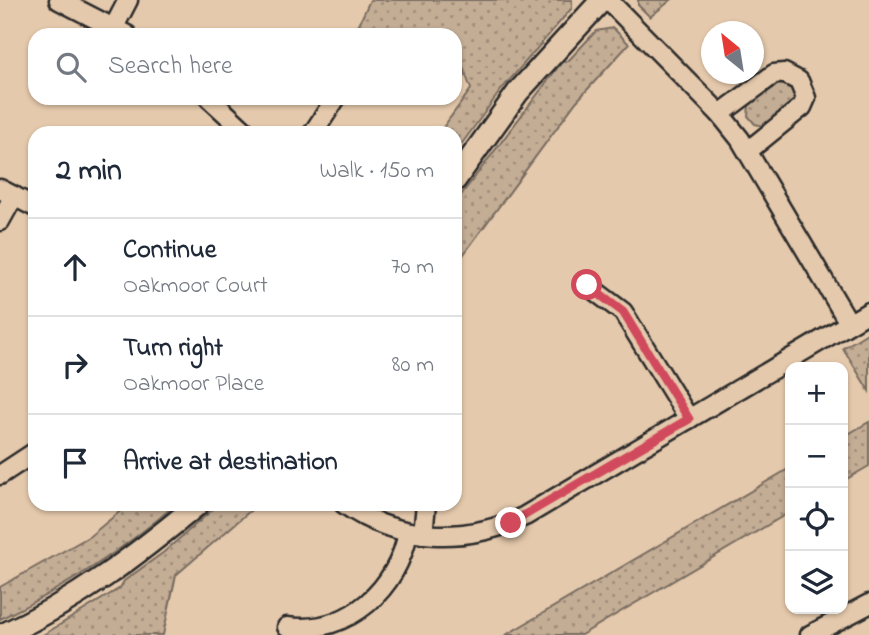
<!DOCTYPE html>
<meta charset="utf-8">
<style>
:root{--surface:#fff;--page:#f6f6f7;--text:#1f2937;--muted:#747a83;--line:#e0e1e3}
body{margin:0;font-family:"Indie Flower",sans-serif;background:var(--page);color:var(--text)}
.controls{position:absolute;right:21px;bottom:21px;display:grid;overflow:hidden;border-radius:14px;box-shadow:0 2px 5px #0004}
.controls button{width:63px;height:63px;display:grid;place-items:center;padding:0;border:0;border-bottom:2px solid var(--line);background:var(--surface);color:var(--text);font:35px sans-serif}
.compass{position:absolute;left:701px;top:21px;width:63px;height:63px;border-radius:50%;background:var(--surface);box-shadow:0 2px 5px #0004;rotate:330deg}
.stop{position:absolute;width:21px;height:21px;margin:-16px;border:5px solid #d1495b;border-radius:50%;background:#fff}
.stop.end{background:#d1495b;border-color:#fff;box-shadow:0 2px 7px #0008}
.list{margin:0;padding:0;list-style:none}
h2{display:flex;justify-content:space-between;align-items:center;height:91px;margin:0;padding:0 28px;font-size:30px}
h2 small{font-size:23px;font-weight:400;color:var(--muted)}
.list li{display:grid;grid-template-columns:46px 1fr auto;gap:21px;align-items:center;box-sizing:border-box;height:98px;padding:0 28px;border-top:2px solid var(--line)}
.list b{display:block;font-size:26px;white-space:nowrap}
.list p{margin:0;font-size:23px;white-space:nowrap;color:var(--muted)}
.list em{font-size:23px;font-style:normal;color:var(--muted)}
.icon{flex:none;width:38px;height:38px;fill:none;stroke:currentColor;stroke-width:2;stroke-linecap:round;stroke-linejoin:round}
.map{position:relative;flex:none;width:869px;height:635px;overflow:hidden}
.search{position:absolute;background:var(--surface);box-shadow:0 2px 5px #0004;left:28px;top:28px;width:434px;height:77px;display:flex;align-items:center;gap:18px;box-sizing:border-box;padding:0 24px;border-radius:21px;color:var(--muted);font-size:26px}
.panel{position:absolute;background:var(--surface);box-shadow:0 2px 5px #0004;left:28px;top:126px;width:434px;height:385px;border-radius:21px}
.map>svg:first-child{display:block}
</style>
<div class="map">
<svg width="869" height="635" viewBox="0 0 869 635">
<defs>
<pattern id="green-dots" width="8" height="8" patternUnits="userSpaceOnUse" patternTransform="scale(1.75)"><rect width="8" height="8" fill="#c4ad95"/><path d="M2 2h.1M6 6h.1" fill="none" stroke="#9f8d7a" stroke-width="1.8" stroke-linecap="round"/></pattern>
</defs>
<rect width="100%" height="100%" fill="#e5c9ac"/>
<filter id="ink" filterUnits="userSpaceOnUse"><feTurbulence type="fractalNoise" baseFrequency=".0143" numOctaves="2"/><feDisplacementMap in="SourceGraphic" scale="14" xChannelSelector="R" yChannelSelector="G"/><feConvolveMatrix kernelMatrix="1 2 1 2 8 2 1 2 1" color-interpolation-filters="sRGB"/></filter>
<g filter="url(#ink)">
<g fill="url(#green-dots)" stroke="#786c60" stroke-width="2">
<polygon points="370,0 572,0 572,8 501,90 455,153 455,133 439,133 471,89 455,45 455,35 354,35"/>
<polygon points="638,0 671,0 650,17 638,5"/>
<polygon points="613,28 629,44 576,102 455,266 455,203 562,62 568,61 596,31"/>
<polygon points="775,85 785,85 792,89 796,100 793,106 764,126 755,124 748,116 749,105"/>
<polygon points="869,332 869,391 843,348"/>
<polygon points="869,422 869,466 843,481 843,437"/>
<polygon points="790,468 790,512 581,635 506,635"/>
<path d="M129,504H176C124,550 62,589 0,619V587L90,536Z"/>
<polygon points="219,504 258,504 176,575 163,635 43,635 120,588 124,581 164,552"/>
</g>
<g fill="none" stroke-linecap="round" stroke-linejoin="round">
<g stroke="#2b2b2b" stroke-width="23">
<g id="minor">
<polyline points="59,0 127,35"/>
<polyline points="608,0 720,114 740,139 849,323"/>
<polyline points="114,27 128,0"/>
<polyline points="209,98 247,133"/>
<polyline points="720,114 774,74 784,73 799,81 806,98 802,107 749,150"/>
<polyline points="313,133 336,98"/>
<polyline points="0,189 35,207"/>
<polyline points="0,221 14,196"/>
<polyline points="587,285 623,312 689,419"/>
<polyline points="0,475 35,452"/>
<path d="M344,504C397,542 467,544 525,516L869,312"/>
<polyline points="423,534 426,504"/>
<path d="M287,627C349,635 398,588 408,532"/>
<polyline points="810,635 869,604"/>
</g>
</g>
<g stroke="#2b2b2b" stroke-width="26">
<g id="tertiary">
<polyline points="455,180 518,92 602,0"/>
<path d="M2,635C75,602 137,555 198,504"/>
</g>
</g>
<use href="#minor" stroke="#e5c9ac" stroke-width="18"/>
<use href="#tertiary" stroke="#e5c9ac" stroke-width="21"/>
</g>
</g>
<g fill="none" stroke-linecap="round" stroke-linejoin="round" filter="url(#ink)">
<polyline stroke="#d1495b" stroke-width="9" points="511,523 689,419 623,312 587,285"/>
</g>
</svg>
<div class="controls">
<button>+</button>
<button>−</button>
<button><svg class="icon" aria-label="locate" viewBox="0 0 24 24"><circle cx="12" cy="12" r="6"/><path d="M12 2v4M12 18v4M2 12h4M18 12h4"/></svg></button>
<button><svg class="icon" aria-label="layers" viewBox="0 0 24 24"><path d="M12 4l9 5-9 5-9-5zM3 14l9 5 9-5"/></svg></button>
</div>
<svg class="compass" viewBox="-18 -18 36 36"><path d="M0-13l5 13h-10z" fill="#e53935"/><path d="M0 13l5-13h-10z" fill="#747a83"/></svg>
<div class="stop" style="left:587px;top:285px"></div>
<div class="stop end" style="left:511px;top:523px"></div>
<div class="search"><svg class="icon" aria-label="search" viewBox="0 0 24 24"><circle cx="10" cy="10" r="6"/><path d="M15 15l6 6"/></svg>Search here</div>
<section class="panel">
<h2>2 min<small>Walk · 150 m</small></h2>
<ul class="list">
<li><svg class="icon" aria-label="ahead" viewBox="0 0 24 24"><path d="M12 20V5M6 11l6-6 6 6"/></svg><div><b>Continue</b><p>Oakmoor Court</p></div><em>70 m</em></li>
<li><svg class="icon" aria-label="right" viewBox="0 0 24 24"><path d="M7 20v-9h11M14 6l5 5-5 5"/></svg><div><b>Turn right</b><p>Oakmoor Place</p></div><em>80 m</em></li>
<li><svg class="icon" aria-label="arrive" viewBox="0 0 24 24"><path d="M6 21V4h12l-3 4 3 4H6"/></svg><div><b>Arrive at destination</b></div></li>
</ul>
</section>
</div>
